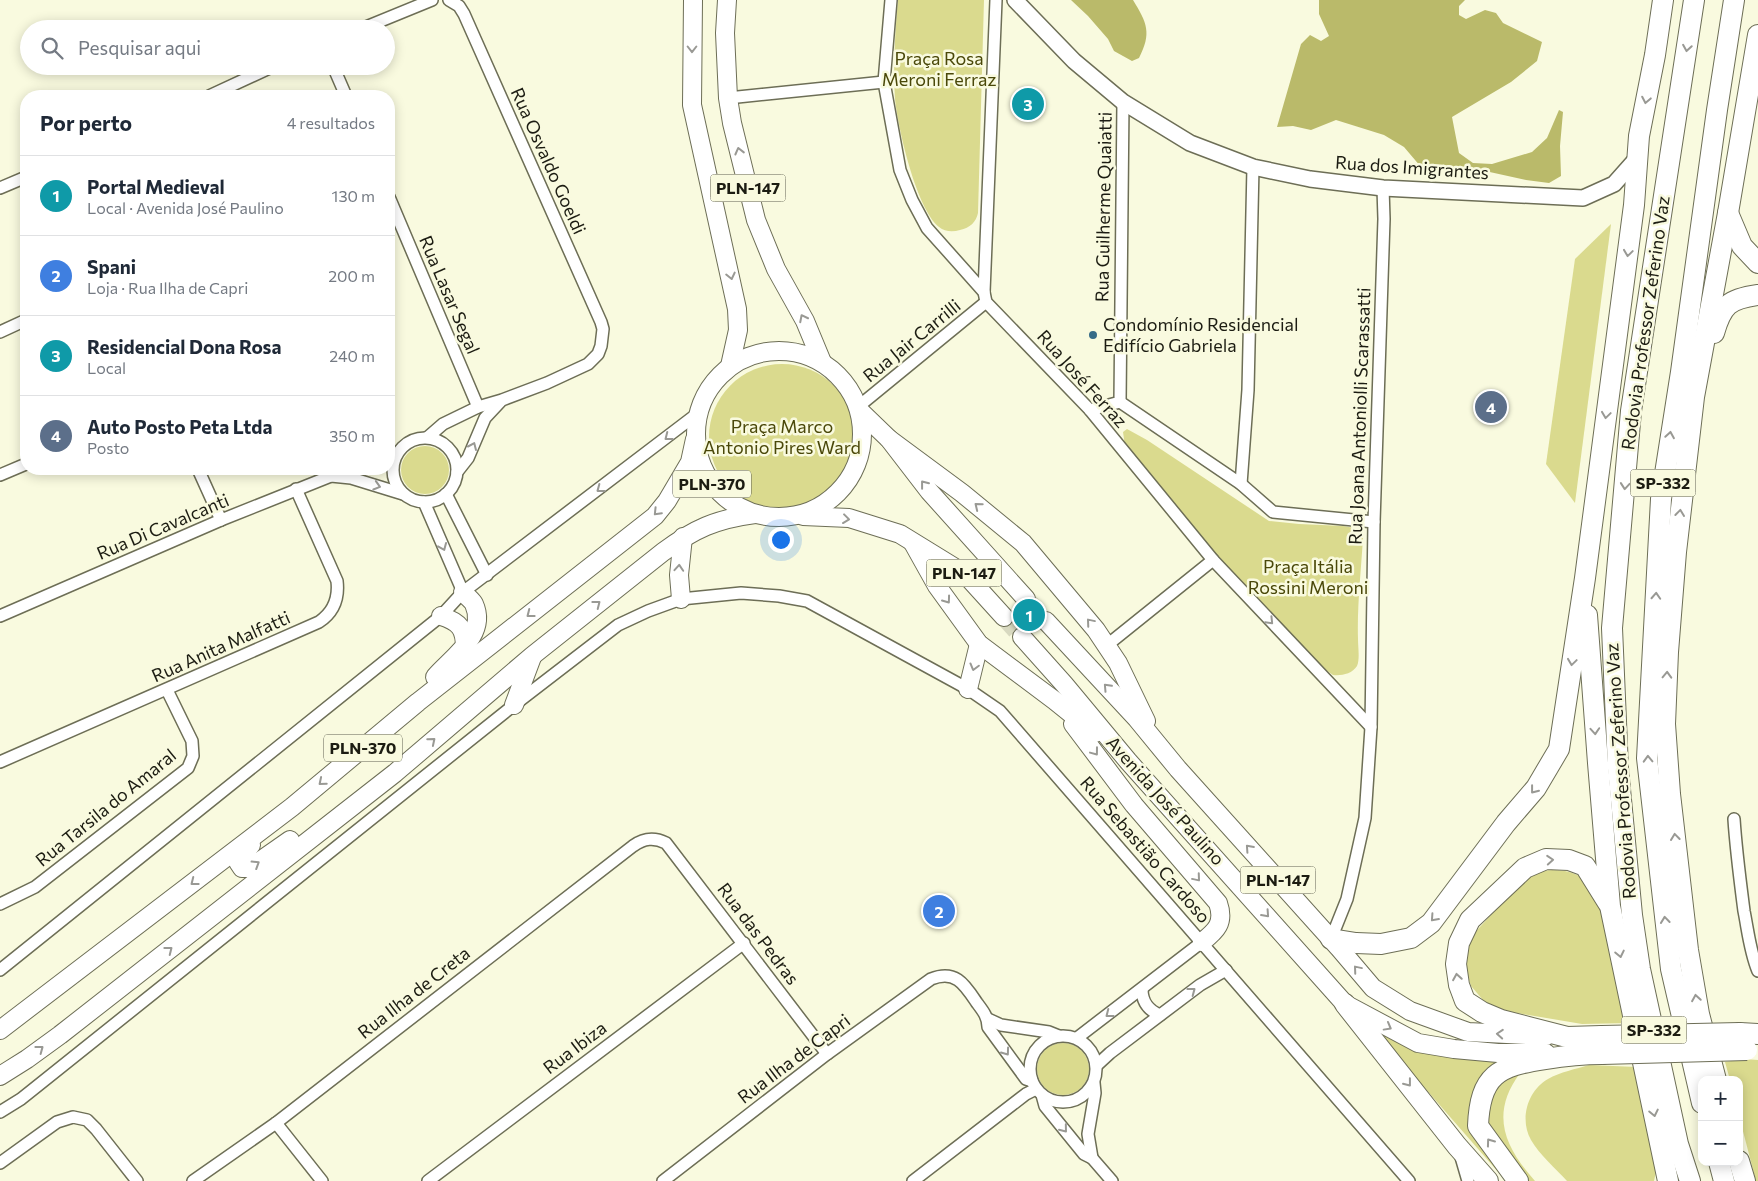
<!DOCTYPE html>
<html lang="pt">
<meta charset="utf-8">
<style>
:root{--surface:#fff;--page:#f6f6f7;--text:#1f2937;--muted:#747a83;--line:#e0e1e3;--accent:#0f766e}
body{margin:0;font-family:Commissioner,sans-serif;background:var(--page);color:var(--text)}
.controls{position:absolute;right:15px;bottom:15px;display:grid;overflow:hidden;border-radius:10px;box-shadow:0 2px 12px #0003}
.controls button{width:45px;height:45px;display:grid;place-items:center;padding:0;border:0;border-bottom:1px solid var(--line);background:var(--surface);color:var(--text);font:25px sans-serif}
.you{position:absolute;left:780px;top:539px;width:18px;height:18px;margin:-12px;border:4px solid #fff;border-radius:50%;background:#1a73e8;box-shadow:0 0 0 8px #1a73e833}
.badge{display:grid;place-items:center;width:32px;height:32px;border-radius:50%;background:var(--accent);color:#fff;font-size:16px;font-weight:700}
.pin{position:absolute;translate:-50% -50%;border:2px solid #fff;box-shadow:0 1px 5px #0006}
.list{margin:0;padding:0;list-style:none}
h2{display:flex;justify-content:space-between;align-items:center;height:65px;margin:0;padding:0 20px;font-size:21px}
h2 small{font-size:16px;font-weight:400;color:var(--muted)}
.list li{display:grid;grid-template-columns:32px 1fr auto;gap:15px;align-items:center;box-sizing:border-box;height:80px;padding:0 20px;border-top:1px solid var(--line)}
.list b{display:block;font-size:19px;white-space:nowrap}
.list p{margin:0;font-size:16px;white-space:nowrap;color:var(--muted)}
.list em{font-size:16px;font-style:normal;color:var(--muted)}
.icon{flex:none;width:28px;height:28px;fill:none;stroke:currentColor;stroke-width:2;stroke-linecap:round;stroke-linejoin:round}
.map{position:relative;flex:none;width:1758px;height:1181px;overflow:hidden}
.search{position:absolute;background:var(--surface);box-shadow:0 2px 12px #0003;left:20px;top:20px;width:375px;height:55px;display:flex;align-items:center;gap:12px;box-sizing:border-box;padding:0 18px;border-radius:28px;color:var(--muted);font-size:19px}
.panel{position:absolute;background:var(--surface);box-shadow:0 2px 12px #0003;left:20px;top:90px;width:375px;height:385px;border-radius:20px}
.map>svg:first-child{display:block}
</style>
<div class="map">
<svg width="1758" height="1181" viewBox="0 0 1758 1181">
<rect width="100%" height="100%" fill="#f9fadf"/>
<g fill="#dada8e">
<path d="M898,0H984L978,213C976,222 970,228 960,230C953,232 945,232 939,227C916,208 898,128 895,99C893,66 895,33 898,0Z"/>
<polygon points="1611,224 1575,503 1546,464 1575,259"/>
<circle cx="782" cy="437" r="73"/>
<path d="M1127,429L1147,440L1269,521L1299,524L1343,526L1360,529L1363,538C1361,571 1357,606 1358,639C1358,647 1360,659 1357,666C1352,674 1341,676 1333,675L1323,668L1209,548L1125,446L1123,432Z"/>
<circle cx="425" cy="470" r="24"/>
<path d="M1552,870C1571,870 1582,876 1597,887L1631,1023L1582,1024L1499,1010L1483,1000L1471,986L1465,967L1468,940L1522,881L1541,871Z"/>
<path d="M1375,1031L1507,1059L1520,1073C1490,1114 1504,1146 1535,1181H1506Z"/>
<circle cx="1063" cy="1069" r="26"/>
<polygon points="1744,1059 1758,1060 1758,1181 1756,1181 1739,1116 1739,1080 1730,1080 1725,1062"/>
<path d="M1589,1065L1637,1067L1659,1158L1654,1181H1567C1556,1169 1539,1154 1531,1140C1519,1119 1528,1090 1548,1079C1560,1072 1576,1069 1589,1065Z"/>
</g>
<g fill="#baba6a">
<path d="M1071,0H1133C1147,23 1152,33 1139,58L1132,61L1114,51L1108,39L1088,16Z"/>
<polygon points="1319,0 1465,0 1459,6 1459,15 1466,19 1485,10 1496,13 1503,23 1542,42 1537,61 1511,82 1452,117 1459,153 1473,163 1492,164 1532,152 1547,138 1559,110 1563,112 1560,146 1561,176 1549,183 1526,180 1467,167 1421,167 1404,147 1384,135 1336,120 1311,130 1293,126 1277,127 1301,44 1310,35 1321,41 1329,36 1319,14"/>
</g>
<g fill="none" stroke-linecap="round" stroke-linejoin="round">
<g stroke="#d8d9c0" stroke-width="18" stroke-dasharray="18 9" stroke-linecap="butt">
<polyline points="1026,599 1046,621"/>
<polyline points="1004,617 1022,637"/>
</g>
<g stroke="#6d6e56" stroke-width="14">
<g id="street">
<polyline points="891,0 884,82 900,170 912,200 927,228 984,292 986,302 1090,410 1213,560 1371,727"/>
<polyline points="361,29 432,0"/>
<polyline points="333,66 346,96"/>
<polyline points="209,96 274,66"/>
<polyline points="728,98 884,82"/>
<polyline points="0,188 26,177"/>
<polyline points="389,197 478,407"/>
<polyline points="984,292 996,0"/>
<polyline points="0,332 26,320"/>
<polyline points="1120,402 1241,484 1273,512 1374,522"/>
<polyline points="859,406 986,302"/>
<polyline points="1090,410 1120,402 1123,102"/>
<polyline points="428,437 443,424 478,407 502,400 547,383 588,364 598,354 601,346 603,329 601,322 464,14 459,6 449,0"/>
<circle cx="425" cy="470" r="32"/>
<polyline points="198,469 221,520"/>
<polyline points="457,472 468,458 485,418 500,402"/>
<polyline points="0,475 26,464"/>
<polyline points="331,476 351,478 403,494"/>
<polyline points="1241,484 1248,390 1253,167"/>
<polyline points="446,494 487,575"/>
<polyline points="424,502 463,592"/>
<polyline points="0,616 221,520 331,476 338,469"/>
<polyline points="1106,646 1213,560"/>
<path d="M0,762L319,622C334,612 339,598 337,581L296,489"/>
<path d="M1734,819C1736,850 1740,880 1744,911C1748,931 1750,952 1758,971"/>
<polyline points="0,904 35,887 188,768 193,756 192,741 167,690"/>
<polyline points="1331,939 1347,899 1365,818 1371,727 1374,522 1384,219 1383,188"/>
<polyline points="0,970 441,616 463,592 697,414"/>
<path d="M1142,989C1142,1002 1148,1010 1160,1015"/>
<polyline points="988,1019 1001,1025 1049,1032 1059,1036"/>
<circle cx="1063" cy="1069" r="33"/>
<polyline points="1077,1038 1202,942"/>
<polyline points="1097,1065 1110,1053 1200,985 1226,970"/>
<polyline points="1042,1095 1045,1106 1084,1154 1092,1158 1112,1181"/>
<polyline points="0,1112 21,1099 514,705 618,625 648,611 681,599 741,593 779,596 807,601 968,689 1000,711 1409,1181"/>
<polyline points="276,1123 322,1181"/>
<polyline points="1461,1157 1468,1181"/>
<polyline points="1092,1158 1088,1134 1095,1093 1094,1083"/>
<polyline points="0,1163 57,1122 73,1117 87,1120 96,1129 137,1181"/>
<path d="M193,1181L276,1123L633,846C644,838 654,837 666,843L827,1054"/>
<polyline points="428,1181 744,943"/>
<path d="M663,1181L827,1054L931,979C956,969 965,985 977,1003C983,1011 988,1017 988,1027L1026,1079L1032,1081"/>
<polyline points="913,1181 1026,1094 1036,1089"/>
</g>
</g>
<g stroke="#6d6e56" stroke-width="18">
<polyline id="secondary" points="1015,0 1074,61 1123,102 1190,143 1253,167 1310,179 1383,188 1583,198 1614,184 1638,157"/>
</g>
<g stroke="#6d6e56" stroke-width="20">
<g id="primary">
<polyline points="693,0 692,105 737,309 738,330 730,366"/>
<polyline points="727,0 725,33 728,98 732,123 756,220 776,269 805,321 822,362"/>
<circle cx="779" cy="434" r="83"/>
<polyline points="861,412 889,439 929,491 1026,599"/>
<polyline points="889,439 962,493 1023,543 1096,630 1118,663 1146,721"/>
<polyline points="803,516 849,518 900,534 965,574 1004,617"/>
<polyline points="913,543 937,586 979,644 1054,700 1095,733"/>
<polyline points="681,599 679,575 683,537"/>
<path d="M441,616C460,622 465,629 465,648"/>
<polyline points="1046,621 1137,719 1178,769 1339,948 1373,988 1410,1011 1468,1032 1546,1036"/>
<polyline points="1022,637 1064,684 1128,761 1345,1004 1418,1043 1454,1049 1498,1053 1546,1053"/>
<path d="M435,677C451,658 488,635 474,604C472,600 466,596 463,592"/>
<polyline points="968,689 979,644"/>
<polyline points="514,705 532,657"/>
<path d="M1073,724L1134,805L1218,903C1225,923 1216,931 1202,942"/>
<polyline points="251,845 240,855 238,862 242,868 250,868 290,840"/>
<polyline points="0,1030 292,807 418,702 655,516 667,501 690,462 695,439"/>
<path d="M0,1076L27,1059L60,1035L395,773L532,656L663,552C694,529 716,519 755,514"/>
</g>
</g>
<g stroke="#6d6e56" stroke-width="22">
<g id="highway">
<polyline points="1728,213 1742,246 1758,263"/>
<path d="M1714,333C1722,305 1729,299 1758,295"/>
<polyline points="1587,615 1598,763 1610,906 1668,1181"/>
<polyline points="1331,939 1356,943 1381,944 1411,938 1431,923 1506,823 1536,788 1559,749 1585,578 1634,205 1639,136 1655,55 1663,0"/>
<polyline points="1345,1004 1457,1146 1488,1181"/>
<polyline points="1740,1033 1758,1034"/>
<polyline points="1602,1036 1567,1037 1501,1020 1482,1012 1465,1001 1459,985 1456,964 1459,943 1470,920 1525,868 1546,859 1569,860 1585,866 1608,903"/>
<polyline points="1716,1080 1699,1014 1688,950 1670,794 1665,724 1668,652 1676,552 1694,397 1728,213 1758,35"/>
<polyline points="1702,1103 1671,969 1647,758 1661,499 1681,372 1717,110 1734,0"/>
<polyline points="1739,1161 1745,1181"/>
<polyline points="1719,1162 1724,1181"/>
<path d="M1518,1181L1478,1126C1480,1075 1498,1066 1545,1059C1564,1056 1583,1054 1602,1054"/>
<polyline points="1690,1181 1678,1144 1640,969 1632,915 1618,768 1612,628 1631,411 1694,0"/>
</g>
</g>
<use href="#street" stroke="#fff" stroke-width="11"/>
<use href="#secondary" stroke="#fff" stroke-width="15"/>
<use href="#primary" stroke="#fff" stroke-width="18"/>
<use href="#highway" stroke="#fff" stroke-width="20"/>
<g stroke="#6d6e56" stroke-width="22" stroke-linecap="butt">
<g id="highway-bridge">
<polyline points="1602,1036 1740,1033"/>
<polyline points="1602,1054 1747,1050"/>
</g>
</g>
<use href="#highway-bridge" stroke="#fff" stroke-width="20"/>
</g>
<defs><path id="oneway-chevron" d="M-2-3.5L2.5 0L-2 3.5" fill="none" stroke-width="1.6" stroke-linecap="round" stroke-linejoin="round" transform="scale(1.25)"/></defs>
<g stroke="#999994">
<use href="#oneway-chevron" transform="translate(1687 48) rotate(99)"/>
<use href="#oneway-chevron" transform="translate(692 49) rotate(90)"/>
<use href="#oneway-chevron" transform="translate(1646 100) rotate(101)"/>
<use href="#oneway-chevron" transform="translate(739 151) rotate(-104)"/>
<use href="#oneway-chevron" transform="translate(1628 253) rotate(98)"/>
<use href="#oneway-chevron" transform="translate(731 276) rotate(77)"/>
<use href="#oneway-chevron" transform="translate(803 318) rotate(-117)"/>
<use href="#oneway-chevron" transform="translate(1606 415) rotate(98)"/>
<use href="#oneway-chevron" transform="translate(1670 435) rotate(-81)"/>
<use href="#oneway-chevron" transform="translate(668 437) rotate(142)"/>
<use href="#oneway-chevron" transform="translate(473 446) rotate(-66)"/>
<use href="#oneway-chevron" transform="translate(924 484) rotate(-128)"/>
<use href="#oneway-chevron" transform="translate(377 486) rotate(17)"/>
<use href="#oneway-chevron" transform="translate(1625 486) rotate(95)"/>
<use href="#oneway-chevron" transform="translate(600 489) rotate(143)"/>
<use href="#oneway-chevron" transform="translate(978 506) rotate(-141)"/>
<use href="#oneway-chevron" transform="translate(657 512) rotate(134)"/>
<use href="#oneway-chevron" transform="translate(1680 513) rotate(-83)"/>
<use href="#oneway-chevron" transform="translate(846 519) rotate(7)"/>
<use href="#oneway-chevron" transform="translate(443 547) rotate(67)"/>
<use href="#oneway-chevron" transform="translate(679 568) rotate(-86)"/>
<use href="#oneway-chevron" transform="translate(1656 596) rotate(-87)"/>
<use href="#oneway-chevron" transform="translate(947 600) rotate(54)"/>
<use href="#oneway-chevron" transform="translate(597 604) rotate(-38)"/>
<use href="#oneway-chevron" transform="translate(530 614) rotate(142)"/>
<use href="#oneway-chevron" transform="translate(1270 621) rotate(46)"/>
<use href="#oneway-chevron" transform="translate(1090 622) rotate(-130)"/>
<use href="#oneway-chevron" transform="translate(1572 662) rotate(98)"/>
<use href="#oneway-chevron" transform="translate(974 667) rotate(105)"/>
<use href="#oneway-chevron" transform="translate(1667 675) rotate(-88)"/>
<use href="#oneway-chevron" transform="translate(1107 687) rotate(-133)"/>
<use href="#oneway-chevron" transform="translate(1595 731) rotate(86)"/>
<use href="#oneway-chevron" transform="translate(432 741) rotate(-40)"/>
<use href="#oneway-chevron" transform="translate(1095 752) rotate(53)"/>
<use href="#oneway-chevron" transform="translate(1648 759) rotate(-92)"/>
<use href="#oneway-chevron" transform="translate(322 782) rotate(140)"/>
<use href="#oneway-chevron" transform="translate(1534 790) rotate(128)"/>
<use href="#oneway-chevron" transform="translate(1675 837) rotate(-97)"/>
<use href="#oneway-chevron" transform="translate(1249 848) rotate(-132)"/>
<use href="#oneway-chevron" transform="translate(1550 860) rotate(-4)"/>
<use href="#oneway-chevron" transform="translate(256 864) rotate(-32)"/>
<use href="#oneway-chevron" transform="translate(1197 878) rotate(50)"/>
<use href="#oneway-chevron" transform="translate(194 882) rotate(142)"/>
<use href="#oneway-chevron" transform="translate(1266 914) rotate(48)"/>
<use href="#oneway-chevron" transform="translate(1434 918) rotate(132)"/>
<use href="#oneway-chevron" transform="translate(1665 920) rotate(-96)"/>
<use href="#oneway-chevron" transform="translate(169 950) rotate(-38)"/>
<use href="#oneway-chevron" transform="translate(1620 954) rotate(78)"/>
<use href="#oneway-chevron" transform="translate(1357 969) rotate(-130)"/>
<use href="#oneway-chevron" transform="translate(1457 977) rotate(-99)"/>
<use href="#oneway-chevron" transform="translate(1192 991) rotate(-37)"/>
<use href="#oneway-chevron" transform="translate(1696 998) rotate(-99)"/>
<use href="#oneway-chevron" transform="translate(1109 1014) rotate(142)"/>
<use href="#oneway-chevron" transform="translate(1388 1027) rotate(29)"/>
<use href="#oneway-chevron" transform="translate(1500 1034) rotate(-176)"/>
<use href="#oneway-chevron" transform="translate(40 1049) rotate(-37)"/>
<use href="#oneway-chevron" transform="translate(1006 1052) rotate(54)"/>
<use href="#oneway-chevron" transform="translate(1408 1083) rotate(52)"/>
<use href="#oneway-chevron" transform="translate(1654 1113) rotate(78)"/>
<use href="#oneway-chevron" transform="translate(1064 1129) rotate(51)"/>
<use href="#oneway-chevron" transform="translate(1490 1142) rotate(-126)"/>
</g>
<circle fill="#366b87" stroke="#f9fadf" stroke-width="2" cx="1093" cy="335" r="5"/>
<g text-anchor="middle" stroke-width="5" stroke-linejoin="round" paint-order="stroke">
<g fill="#f9fadf" stroke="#5e5f50" stroke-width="1">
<rect x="710.5" y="174.5" width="75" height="27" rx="4"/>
<rect x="1630.5" y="469.5" width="65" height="27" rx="4"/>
<rect x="673" y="470.5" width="78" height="27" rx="4"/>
<rect x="926.5" y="559.5" width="75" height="27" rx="4"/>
<rect x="324" y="734.5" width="78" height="27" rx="4"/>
<rect x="1240.5" y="866.5" width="75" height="27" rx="4"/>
<rect x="1621.5" y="1016.5" width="65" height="27" rx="4"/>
</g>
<g font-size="16" font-weight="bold" fill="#1c1c12">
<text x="748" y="194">PLN-147</text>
<text x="1663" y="489">SP-332</text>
<text x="712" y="490">PLN-370</text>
<text x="964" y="579">PLN-147</text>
<text x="363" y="754">PLN-370</text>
<text x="1278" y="886">PLN-147</text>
<text x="1654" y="1036">SP-332</text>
</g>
<g font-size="18" fill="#4a4809" stroke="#f9fadf">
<text x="939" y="65">Praça Rosa<tspan x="939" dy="21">Meroni Ferraz</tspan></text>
<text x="782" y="433">Praça Marco<tspan x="782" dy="21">Antonio Pires Ward</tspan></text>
<text x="1308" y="573">Praça Itália<tspan x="1308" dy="21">Rossini Meroni</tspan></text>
</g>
<g font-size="18" fill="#1c1c12" stroke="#f9fadf">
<text transform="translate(548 161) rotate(66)" y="6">Rua Osvaldo Goeldi</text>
<text transform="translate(1412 168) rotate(4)" y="6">Rua dos Imigrantes</text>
<text transform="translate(1104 207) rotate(-89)" y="6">Rua Guilherme Quaiatti</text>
<text transform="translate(449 295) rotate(67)" y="6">Rua Lasar Segal</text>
<text transform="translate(1646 323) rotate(-82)" y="6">Rodovia Professor Zeferino Vaz</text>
<text transform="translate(912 341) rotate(-39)" y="6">Rua Jair Carrilli</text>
<text transform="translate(1082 379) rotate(48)" y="6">Rua José Ferraz</text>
<text transform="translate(1360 416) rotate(-88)" y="6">Rua Joana Antoniolli Scarassatti</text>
<text transform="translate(163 527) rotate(-23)" y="6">Rua Di Cavalcanti</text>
<text transform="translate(221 647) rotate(-24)" y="6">Rua Anita Malfatti</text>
<text transform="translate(1621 771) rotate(-94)" y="6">Rodovia Professor Zeferino Vaz</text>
<text transform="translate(1165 801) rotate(48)" y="6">Avenida José Paulino</text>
<text transform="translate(106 808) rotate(-39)" y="6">Rua Tarsila do Amaral</text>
<text transform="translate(1145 850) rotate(49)" y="6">Rua Sebastião Cardoso</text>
<text transform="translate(758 934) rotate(53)" y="6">Rua das Pedras</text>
<text transform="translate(414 993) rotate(-38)" y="6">Rua Ilha de Creta</text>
<text transform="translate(575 1048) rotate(-37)" y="6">Rua Ibiza</text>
<text transform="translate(794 1059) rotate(-37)" y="6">Rua Ilha de Capri</text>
</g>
<g font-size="18" fill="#1c1c12" stroke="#f9fadf" text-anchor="start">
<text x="1103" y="331">Condomínio Residencial<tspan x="1103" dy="21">Edifício Gabriela</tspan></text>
</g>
</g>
</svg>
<div class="controls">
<button>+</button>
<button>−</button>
</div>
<div class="you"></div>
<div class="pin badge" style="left:1029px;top:615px;background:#0f9aa8">1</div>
<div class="pin badge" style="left:939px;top:911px;background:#3f7fe0">2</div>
<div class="pin badge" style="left:1028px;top:104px;background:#0f9aa8">3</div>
<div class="pin badge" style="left:1491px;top:407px;background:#5c6f8a">4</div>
<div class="search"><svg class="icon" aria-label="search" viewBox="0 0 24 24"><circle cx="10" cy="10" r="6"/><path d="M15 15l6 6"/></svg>Pesquisar aqui</div>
<section class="panel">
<h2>Por perto<small>4 resultados</small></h2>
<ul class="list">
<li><span class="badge" style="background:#0f9aa8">1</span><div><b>Portal Medieval</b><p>Local · Avenida José Paulino</p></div><em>130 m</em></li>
<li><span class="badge" style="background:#3f7fe0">2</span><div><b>Spani</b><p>Loja · Rua Ilha de Capri</p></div><em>200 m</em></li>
<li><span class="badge" style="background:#0f9aa8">3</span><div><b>Residencial Dona Rosa</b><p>Local</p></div><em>240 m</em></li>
<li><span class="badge" style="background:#5c6f8a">4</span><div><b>Auto Posto Peta Ltda</b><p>Posto</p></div><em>350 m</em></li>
</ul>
</section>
</div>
